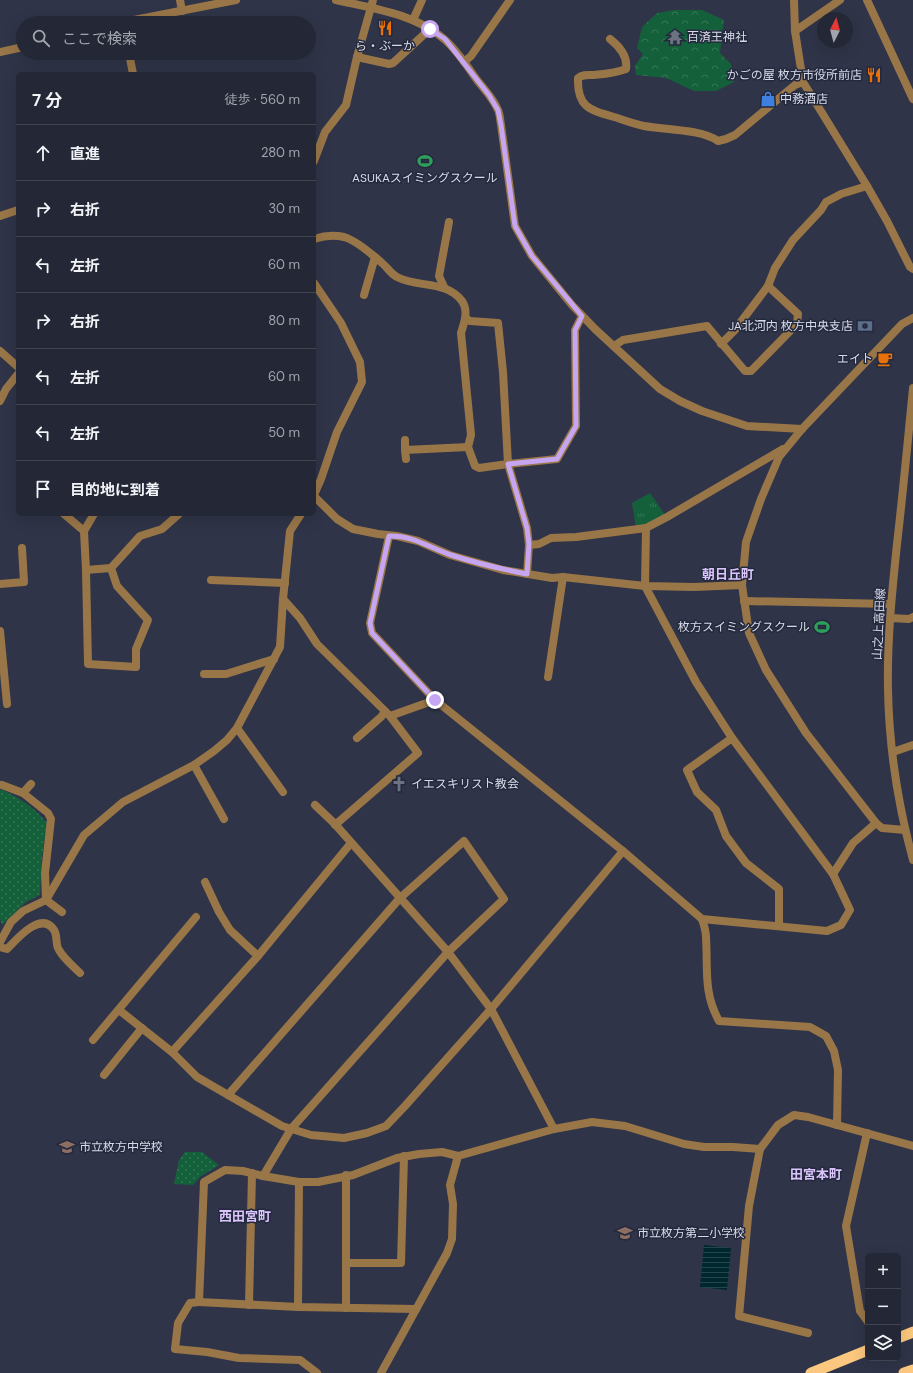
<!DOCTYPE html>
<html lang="ja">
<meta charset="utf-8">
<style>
:root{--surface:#232736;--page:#2f3342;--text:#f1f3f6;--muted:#a3a5ad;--line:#404451}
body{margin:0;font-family:"DM Sans","Noto Sans JP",sans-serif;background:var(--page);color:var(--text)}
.controls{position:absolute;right:12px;bottom:12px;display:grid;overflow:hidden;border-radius:6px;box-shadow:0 4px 16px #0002}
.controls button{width:36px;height:36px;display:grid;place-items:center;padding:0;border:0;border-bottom:1px solid var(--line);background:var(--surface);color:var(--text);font:20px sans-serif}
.compass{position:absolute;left:817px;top:12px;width:36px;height:36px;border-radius:50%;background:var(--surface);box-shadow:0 4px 16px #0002;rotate:6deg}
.stop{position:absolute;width:12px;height:12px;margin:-9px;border:3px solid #c6a6f0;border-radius:50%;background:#fff}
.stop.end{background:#c6a6f0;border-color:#fff;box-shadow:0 1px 4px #0008}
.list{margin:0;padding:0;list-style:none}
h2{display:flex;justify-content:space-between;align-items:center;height:52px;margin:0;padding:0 16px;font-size:17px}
h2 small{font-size:13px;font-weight:400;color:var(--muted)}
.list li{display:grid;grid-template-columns:26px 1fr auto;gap:12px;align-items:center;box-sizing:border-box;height:56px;padding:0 16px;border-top:1px solid var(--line)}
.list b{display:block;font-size:15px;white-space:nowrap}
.list em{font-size:13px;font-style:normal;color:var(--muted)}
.icon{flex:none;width:22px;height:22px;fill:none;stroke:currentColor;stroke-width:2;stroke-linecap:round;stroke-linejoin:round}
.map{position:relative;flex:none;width:913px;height:1373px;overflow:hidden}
.search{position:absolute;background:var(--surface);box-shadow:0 4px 16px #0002;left:16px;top:16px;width:300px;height:44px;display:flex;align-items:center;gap:10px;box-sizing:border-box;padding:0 14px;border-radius:22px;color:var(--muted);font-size:15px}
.panel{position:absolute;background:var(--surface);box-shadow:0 4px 16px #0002;left:16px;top:72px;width:300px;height:444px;border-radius:6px}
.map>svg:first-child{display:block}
</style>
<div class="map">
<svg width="913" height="1373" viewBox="0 0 913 1373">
<defs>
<pattern id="grass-tufts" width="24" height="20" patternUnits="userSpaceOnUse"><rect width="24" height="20" fill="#13603b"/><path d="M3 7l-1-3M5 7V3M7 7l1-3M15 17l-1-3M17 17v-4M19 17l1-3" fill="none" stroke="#357657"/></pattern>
<pattern id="forest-crowns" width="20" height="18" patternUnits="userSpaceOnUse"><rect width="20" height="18" fill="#13603b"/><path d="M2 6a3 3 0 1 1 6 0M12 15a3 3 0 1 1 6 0" fill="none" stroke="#357657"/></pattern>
<pattern id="park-dots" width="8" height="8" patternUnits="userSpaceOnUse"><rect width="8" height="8" fill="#13603b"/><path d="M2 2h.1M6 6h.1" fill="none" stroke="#357657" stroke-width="1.8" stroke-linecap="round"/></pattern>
<pattern id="water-rules" width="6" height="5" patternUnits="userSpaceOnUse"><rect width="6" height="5" fill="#00272e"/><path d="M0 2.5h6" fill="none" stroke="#24464c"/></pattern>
</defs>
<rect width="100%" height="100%" fill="#2f3448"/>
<polygon fill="url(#grass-tufts)" points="650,493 665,515 636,528 632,503"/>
<polygon fill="url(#forest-crowns)" points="674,10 702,10 724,20 720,53 731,64 734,82 716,91 694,91 666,78 636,75 635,66 643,54 637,48 642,27 657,13"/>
<g fill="url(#park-dots)">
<path d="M0,789C20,798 33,806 47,823L42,856L40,895L26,902L2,925L0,919Z"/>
<polygon points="185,1152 202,1152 219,1165 200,1177 193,1185 174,1184 179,1160"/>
</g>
<polygon fill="url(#water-rules)" points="704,1245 731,1248 727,1290 700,1287"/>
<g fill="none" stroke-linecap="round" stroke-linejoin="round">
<g stroke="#997648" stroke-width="8">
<polyline points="180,0 182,11"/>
<path d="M336,0C371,8 416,14 444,39C457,50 467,66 477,80C484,89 493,98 498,110C500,114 500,120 501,125L515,226L532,256L572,305L595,329L660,389L680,401L702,411L747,426L802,429"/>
<polyline points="794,0 795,31 803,82 867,186 887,221 910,267 913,269"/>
<polyline points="413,20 422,0"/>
<polyline points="127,23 129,21 236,0"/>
<polyline points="795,31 840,0"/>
<path d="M610,39C619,46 628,56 626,69C616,73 604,74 594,75C588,75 583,74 578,78C577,107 589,110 614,117C624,120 634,124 644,126C665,130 701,129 718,141L726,139L735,135L795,85L803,82"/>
<polyline points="0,52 23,47"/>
<polyline points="129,53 133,74"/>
<polyline points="357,57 389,64 393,63 430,29"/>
<polyline points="464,62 471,56 510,0"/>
<polyline points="314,161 325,132 346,105 357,57 373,0"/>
<polyline points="0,216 18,210"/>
<path d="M314,239C323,236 335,235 344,237C355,240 373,255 382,263C387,267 391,274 397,277C418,288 446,280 462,301C469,311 464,323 461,333L471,435L468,447L475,466L479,468L508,464L527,528L529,545L527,574"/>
<polyline points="314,283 341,323 360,362 362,382 337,432 321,479 314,495"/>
<polyline points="444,287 439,276 449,222"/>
<polyline points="364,295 375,257"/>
<polyline points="465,318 470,321 498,323 503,372 508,464 557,459 576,426 575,330 582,316"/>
<polyline points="721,344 734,331 768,286 775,268 793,240 821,210 826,202 841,194 867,186"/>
<polyline points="614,346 623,340 707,326 745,371 751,371 797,324 798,314 768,286"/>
<polyline points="0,351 18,367"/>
<polyline points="0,401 6,389 18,374"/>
<polyline points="405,440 405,450 468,447"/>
<polyline points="405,450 406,459"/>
<polyline points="314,496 337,519 353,529 378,534 397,536 418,541 450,555 503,570 552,578 563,577 645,586 694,587 742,585 746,542 761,499 779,457 802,429 902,324 913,318"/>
<polyline points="64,514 84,531"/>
<polyline points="94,514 84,531 86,570 88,664 136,667 136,649 148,620 117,586 111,568 140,536 162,529 179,514"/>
<polyline points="646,528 645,586 696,682 732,738 833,874 850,910 841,925 827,931 702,919"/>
<path d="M389,536L370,623L372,633L435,700L623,851L702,919C704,925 706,931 706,937C708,968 703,992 719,1021L810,1027L826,1036L834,1051L838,1070L837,1125"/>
<polyline points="529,545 539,544 551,538 576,537 646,528 667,517 783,449"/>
<polyline points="86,570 111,568"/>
<polyline points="211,580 285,583"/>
<polyline points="0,584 24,582 22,548"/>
<polyline points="742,585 749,633 766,670 806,733 876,823 882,828 905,830"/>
<polyline points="283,599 300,618 317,644 390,716 435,700"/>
<polyline points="744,601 891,604"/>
<polyline points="891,618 909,619 913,617"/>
<polyline points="0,631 7,704"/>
<polyline points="204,674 226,674 274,659"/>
<polyline points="548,677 563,577"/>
<polyline points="237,728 283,792"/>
<polyline points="357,738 381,717 385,712"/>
<polyline points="732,738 687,770 697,792 716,810 726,836 746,863 779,889 779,926"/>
<polyline points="893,752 913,745"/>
<polyline points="194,765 224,819"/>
<polyline points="2,785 23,793 48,813 51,819 45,873 46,900 62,912"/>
<polyline points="23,793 31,784"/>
<polyline points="315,805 334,823 448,952 491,1009 554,1129"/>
<polyline points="335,825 418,753 390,716"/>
<polyline points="833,874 853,843 876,823"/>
<polyline points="205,882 219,912 230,930 258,956"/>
<polyline points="0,942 11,922 23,911 46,900 84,835 123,802 194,765 214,751 227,740 237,728 280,647 283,599 290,531 301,514"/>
<path d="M0,947L7,949C16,940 41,910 54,930C58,936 55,945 59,950C64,959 73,966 80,973"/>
<polyline points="119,1010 172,1052 197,1077 282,1126 311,1135 344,1138 367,1133 386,1126 405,1106 491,1009 623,851"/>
<polyline points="93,1040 196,917"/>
<polyline points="172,1052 258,956 351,843"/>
<polyline points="104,1075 142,1028"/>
<polyline points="228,1095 400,898 464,841 504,899 448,952 291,1129 263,1176"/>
<polyline points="867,1133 846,1226 860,1311 868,1322"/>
<polyline points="346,1175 346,1308"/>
<polyline points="346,1263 401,1263 404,1156"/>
<polyline points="199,1302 190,1303 178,1323 175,1349 207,1352 239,1358 300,1360 317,1373"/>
<polyline points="249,1305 252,1173"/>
<polyline points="298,1307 299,1182"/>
<polyline points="416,1309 298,1307 199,1302 204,1182 225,1170 243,1171 263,1176 299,1182 318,1182 353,1175 397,1158 419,1154 442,1152 458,1156 554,1129 592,1122 625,1126 684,1144 704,1147 733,1147 760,1149"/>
<polyline points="808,1333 739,1316 749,1206 760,1149 778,1125 794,1115 808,1117 913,1146"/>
<polyline points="381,1373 447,1253 452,1239 453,1204 450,1185 458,1156"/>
</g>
<g stroke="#997648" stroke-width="8">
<polyline points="867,0 913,99"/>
<path d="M913,388C908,440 903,492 897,544C892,592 887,641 888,689C889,746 898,805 913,860"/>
</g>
<g stroke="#fcc77e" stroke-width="11">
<polyline points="898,1338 913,1332"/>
<polyline points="811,1373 868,1350"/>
<polyline points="904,1373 913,1370"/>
</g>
</g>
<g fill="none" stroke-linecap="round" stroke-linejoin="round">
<path stroke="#c6a6f0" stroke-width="5" d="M430,29L445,39L489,95L498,110L501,125L515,226L532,256L582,316L575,330L576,426L557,459L508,464L527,528L529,544L527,574C501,569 476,563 451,555C430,548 412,535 389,536L370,623L372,633L435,700"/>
</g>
<defs>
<g id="restaurant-bare" transform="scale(1.2)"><path d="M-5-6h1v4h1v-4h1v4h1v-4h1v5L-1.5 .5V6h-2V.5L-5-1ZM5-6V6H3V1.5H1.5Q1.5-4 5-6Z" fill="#e8710a" stroke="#25293e" stroke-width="2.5" paint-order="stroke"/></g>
<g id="temple-bare" transform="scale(1.2)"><path d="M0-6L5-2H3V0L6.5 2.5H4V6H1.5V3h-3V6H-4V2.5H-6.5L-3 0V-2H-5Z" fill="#6b7280" stroke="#25293e" stroke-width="2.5" paint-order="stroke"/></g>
<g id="shop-bare" transform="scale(1.2)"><path d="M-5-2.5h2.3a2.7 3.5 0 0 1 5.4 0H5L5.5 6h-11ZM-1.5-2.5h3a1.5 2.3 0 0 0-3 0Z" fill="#3f7fe0" stroke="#25293e" stroke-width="2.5" paint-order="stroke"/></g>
<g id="stadium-bare" transform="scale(1.2)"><path d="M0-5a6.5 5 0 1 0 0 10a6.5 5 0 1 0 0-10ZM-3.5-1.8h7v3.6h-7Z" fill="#2e9e5b" stroke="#25293e" stroke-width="2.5" paint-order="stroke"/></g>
<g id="bank-bare" transform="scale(1.2)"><path d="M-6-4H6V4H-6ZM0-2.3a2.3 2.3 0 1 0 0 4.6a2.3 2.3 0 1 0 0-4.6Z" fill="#5c6f8a" stroke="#25293e" stroke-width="2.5" paint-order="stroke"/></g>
<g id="cafe-bare" transform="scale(1.2)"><path d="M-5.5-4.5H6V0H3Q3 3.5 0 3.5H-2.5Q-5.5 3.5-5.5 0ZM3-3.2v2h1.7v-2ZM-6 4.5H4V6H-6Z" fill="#e8710a" stroke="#25293e" stroke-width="2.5" paint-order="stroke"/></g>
<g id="church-bare" transform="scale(1.2)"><path d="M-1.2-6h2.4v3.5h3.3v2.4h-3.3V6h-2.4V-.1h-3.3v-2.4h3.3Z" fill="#6b7280" stroke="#25293e" stroke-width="2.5" paint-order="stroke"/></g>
<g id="school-bare" transform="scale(1.2)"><path d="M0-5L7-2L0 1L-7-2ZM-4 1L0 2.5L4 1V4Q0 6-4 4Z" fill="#8d6e63" stroke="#25293e" stroke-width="2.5" paint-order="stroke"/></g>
</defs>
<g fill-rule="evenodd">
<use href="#restaurant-bare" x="385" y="28"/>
<use href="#temple-bare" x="675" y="37"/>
<use href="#restaurant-bare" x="874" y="75"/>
<use href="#shop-bare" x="768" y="99"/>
<use href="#stadium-bare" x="425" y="161"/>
<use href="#bank-bare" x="865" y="326"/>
<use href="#cafe-bare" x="885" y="359"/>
<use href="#stadium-bare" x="822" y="627"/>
<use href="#church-bare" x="399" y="784"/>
<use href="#school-bare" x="67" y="1147"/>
<use href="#school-bare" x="625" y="1233"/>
</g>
<g text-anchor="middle" stroke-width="3" stroke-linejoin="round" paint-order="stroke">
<g font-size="12" fill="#d7dbe8" stroke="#25293e" text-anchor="start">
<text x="687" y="41">百済王神社</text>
<text x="385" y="50" text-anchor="middle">ら・ぶーか</text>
<text x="862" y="79" text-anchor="end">かごの屋 枚方市役所前店</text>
<text x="780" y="103">中務酒店</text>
<text x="425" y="182" text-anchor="middle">ASUKAスイミングスクール</text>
<text x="853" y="330" text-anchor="end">JA北河内 枚方中央支店</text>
<text x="873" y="363" text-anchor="end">エイト</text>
<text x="810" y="631" text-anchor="end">枚方スイミングスクール</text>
<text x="411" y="788">イエスキリスト教会</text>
<text x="79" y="1151">市立枚方中学校</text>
<text x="637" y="1237">市立枚方第二小学校</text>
</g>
<g font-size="12" fill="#d7dbe8" stroke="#25293e">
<text transform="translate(879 624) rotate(-87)" y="4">山之上高田線</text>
</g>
<g font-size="13" font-weight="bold" fill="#dbc5fc" stroke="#25293e">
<text x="728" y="579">朝日丘町</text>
<text x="816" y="1179">田宮本町</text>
<text x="245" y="1221">西田宮町</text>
</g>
</g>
</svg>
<div class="controls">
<button>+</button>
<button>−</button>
<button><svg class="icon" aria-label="layers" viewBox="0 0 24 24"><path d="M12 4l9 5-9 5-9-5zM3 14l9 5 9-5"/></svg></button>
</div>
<svg class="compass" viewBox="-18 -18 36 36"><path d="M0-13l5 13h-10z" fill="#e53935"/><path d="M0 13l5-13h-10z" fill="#a3a5ad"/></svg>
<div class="stop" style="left:430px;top:29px"></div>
<div class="stop end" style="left:435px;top:700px"></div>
<div class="search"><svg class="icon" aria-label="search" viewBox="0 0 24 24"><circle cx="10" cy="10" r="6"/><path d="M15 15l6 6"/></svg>ここで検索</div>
<section class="panel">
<h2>7 分<small>徒歩 · 560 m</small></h2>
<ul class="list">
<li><svg class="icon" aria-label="ahead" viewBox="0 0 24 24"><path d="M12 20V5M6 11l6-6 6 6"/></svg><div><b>直進</b></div><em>280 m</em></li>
<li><svg class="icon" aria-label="right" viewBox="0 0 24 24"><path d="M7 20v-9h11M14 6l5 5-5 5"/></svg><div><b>右折</b></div><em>30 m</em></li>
<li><svg class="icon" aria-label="left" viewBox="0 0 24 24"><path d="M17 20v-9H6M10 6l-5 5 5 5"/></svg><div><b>左折</b></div><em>60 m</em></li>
<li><svg class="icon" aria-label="right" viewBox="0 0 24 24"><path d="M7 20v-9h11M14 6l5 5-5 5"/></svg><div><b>右折</b></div><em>80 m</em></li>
<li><svg class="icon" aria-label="left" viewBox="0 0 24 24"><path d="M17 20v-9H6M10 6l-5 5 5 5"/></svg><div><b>左折</b></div><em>60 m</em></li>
<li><svg class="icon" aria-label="left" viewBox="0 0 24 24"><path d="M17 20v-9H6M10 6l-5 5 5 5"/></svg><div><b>左折</b></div><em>50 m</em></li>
<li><svg class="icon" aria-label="arrive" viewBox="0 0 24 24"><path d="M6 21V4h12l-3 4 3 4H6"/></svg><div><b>目的地に到着</b></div></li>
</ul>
</section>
</div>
